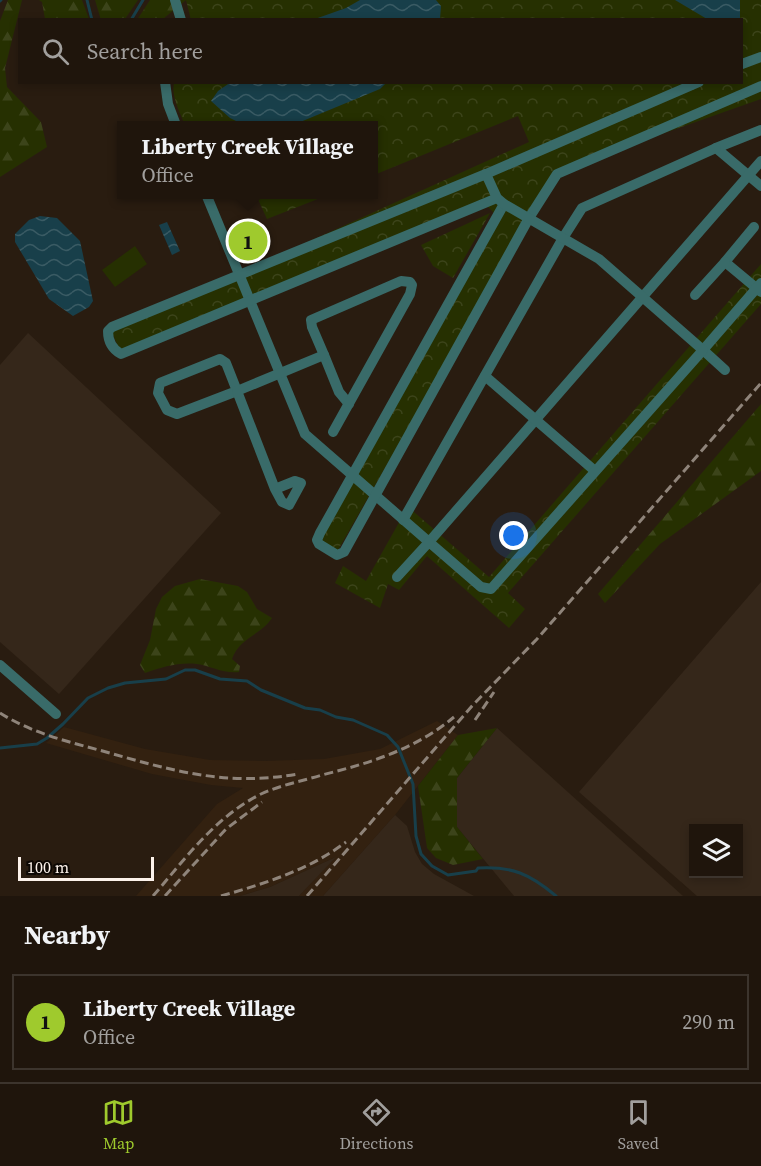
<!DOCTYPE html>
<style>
:root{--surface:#1f150c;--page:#2c221a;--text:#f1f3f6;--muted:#a19f9d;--line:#3c342d;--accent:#9fca2d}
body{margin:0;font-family:"Source Serif 4",serif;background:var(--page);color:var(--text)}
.controls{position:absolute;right:18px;bottom:18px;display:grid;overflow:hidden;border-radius:0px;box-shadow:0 3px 9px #0003}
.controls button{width:54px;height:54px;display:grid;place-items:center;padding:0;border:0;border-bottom:2px solid var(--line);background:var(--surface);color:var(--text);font:30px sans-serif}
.scale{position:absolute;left:18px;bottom:15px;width:136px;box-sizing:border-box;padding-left:6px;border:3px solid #fcf2eb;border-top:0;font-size:16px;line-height:21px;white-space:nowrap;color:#fcf2eb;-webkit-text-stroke:4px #0d0804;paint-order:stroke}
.you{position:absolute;left:514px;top:536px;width:21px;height:21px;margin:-15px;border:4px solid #fff;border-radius:50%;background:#1a73e8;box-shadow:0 0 0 9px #1a73e833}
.badge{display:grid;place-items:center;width:39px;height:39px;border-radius:50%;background:var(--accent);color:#111;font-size:20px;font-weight:700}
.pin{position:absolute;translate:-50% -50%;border:3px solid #fff;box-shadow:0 2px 6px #0006}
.popup{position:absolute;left:117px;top:121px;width:261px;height:78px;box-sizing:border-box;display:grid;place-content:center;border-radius:0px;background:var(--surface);filter:drop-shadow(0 2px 4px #0005);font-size:20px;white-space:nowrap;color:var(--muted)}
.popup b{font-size:22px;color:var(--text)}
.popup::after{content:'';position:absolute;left:50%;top:100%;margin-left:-12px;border:12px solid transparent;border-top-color:var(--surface)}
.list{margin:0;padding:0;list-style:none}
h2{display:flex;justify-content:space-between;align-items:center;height:78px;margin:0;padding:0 24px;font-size:26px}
h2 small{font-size:20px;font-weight:400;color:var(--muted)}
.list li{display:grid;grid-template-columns:39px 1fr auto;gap:18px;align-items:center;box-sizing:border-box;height:96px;margin:0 12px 12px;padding:0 12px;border:2px solid var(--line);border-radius:0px}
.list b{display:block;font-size:22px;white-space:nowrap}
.list p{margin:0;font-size:20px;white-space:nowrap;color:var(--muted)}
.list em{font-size:20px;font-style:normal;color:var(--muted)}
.icon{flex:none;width:33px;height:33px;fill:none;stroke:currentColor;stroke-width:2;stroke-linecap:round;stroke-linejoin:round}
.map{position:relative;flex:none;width:761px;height:896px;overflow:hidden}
.search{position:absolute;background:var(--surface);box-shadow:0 3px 9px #0003;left:18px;right:18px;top:18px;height:66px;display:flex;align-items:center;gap:15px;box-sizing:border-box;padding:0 21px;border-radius:0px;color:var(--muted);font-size:22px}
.sheet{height:186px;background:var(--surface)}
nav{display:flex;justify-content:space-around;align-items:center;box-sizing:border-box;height:84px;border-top:2px solid var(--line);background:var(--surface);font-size:16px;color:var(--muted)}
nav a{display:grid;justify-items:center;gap:3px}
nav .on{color:var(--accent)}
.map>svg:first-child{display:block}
</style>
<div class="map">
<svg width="761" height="896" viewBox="0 0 761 896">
<defs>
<pattern id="forest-firs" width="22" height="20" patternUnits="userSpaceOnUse" patternTransform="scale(1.5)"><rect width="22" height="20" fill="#263001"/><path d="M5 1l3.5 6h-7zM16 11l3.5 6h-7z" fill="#3c441a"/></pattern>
<pattern id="park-crowns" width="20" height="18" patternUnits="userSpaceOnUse" patternTransform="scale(1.5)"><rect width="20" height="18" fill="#263001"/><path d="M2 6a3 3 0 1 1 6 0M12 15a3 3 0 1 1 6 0" fill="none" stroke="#3c441a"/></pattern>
<pattern id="water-waves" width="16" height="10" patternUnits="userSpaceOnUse" patternTransform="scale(1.5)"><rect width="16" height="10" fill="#183f4a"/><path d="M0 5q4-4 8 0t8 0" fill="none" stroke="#3a5b64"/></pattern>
</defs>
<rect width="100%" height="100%" fill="#291c10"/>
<polygon fill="#332110" points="437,721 458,735 395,815 323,896 299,896 334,858 270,887 240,896 136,896 217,804 243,788 211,785 152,774 46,743 64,727 145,749 210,760 265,761 324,759 380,749"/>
<g fill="#35271a" fill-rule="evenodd">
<polygon points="28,333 221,513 59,694 0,642 0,365"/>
<path d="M761,582V896H697L579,792ZM738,828V874H694V828Z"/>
<polygon points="497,728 683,896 514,896 457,827 457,778"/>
<polygon points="395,815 407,826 415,852 422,864 434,874 474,896 323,896"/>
<polygon points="336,857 299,896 240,896 270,887"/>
</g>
<polygon fill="#263001" points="135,246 147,264 115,287 102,270"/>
<g fill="url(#forest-firs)">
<polygon points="8,0 22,0 5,68 7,87 41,122 47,147 0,177 0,21"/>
<polygon points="39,0 82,0 89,19 45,19 42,2"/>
<polygon points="95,0 138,0 125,19 101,20"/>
<polygon points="150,0 186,0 163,19 137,20"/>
<polygon points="761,404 761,471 660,544 605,603 598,594"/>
<path d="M200,579L238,586L247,592L257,609L272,618C261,635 239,638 232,659L240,666L239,672C224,674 211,666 197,664C178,662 163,667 145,673L140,665L150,640L156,609L162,597L175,586Z"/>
<polygon points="497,728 457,778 457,827 483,859 453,865 436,858 427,848 418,786 458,735"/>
</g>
<g fill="url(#park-crowns)">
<path d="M186,0H761V99L554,172L338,550L320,541L499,218L482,201L121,352L111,331L529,142L518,116L374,175V125H185C180,113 171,96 174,83L742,82V20H191Z"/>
<polygon points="256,195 328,195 267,219"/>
<polygon points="490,213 453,278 433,266 421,245"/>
<polygon points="761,264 761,304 508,593 525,609 509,628 427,556 399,590 388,584 380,608 335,583 343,566 366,581 410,503 414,512 489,577"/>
</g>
<g fill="url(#water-waves)">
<polygon points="360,0 436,0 441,6 440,19 315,19 346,8"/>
<polygon points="675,0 740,0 740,19 707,19"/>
<polygon points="231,82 386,82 386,83 380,89 293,125 244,125 230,118 211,101 218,91"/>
<polygon points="40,216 57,218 80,241 93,301 89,307 73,316 49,299 15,242 15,234 29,220"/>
<polygon points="167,222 180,251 172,255 159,225"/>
</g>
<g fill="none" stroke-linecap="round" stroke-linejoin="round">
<g stroke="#183f4a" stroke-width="3">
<polyline points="87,0 92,20"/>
<polyline points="0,1 1,0"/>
<polyline points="131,20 143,0"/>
<path d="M0,748L37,744L47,738L63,724L88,698L108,688L125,683L166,679L185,670H195L220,679L247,681L261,690L305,708L320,710L336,717L353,720L387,735L398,747L413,784L416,836L421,854L432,866L448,875L476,871L478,868C512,866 530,874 556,896"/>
</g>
<g stroke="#396b69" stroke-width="10">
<polyline points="175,0 181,20"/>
<polyline points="742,64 761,57"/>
<polyline points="165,82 168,104 176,125"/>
<polyline points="761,130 716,148 761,186"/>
<polyline points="486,174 699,82"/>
<polyline points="206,194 305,434 429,542 761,161"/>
<polyline points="504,204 320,533 317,540 319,544 337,555 344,552 529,218 557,174 761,86"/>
<polyline points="754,227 725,262 761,292"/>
<polyline points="695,295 725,262"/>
<polyline points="324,355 339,392 349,404"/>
<polygon points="220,359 226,363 237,391 177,414 167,410 158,393 160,383"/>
<polyline points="725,370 703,350 761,283"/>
<polyline points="485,376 595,471"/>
<polyline points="275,489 295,481 301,483 289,505 282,502 275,489 237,391 324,355 312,327 311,320 401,281 410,282 412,285 410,294 333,432"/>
<polyline points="403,520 563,238 582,208 716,148"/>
<path d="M397,577L429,542L481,587L491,589L703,350L599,259L504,204L497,198L486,174L112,327L108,331C108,341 112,349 121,354L497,198"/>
<polyline points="0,665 56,714"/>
</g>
<g stroke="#8f847a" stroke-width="3" stroke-dasharray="9 4.5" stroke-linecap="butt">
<path d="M0,713C30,732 65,741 99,750C170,770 224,787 298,774"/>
<polyline points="475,720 494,692"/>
<path d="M153,896C186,858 215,817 261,794C281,785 302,781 322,775C370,763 416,749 454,717"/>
<polyline points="165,896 226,829 262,802"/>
<path d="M221,896C266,883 309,870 346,842"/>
<polyline points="307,896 472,706 537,639 761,383"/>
</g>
</g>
</svg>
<div class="controls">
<button><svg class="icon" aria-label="layers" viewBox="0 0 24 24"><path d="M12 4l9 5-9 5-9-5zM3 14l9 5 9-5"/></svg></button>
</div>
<div class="scale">100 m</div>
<div class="you"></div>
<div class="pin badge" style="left:248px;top:241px">1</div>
<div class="popup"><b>Liberty Creek Village</b>Office</div>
<div class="search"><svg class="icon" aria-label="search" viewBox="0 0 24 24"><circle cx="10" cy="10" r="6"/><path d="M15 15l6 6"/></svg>Search here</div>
</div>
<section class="sheet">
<h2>Nearby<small></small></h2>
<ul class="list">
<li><span class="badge">1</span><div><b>Liberty Creek Village</b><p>Office</p></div><em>290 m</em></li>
</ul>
</section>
<nav>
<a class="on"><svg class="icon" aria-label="map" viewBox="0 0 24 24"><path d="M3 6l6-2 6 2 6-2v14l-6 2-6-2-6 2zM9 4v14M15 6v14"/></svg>Map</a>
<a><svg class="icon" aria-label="directions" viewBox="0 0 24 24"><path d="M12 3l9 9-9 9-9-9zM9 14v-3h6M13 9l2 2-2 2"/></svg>Directions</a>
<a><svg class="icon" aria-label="saved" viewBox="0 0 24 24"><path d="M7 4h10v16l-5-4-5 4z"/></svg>Saved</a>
</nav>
